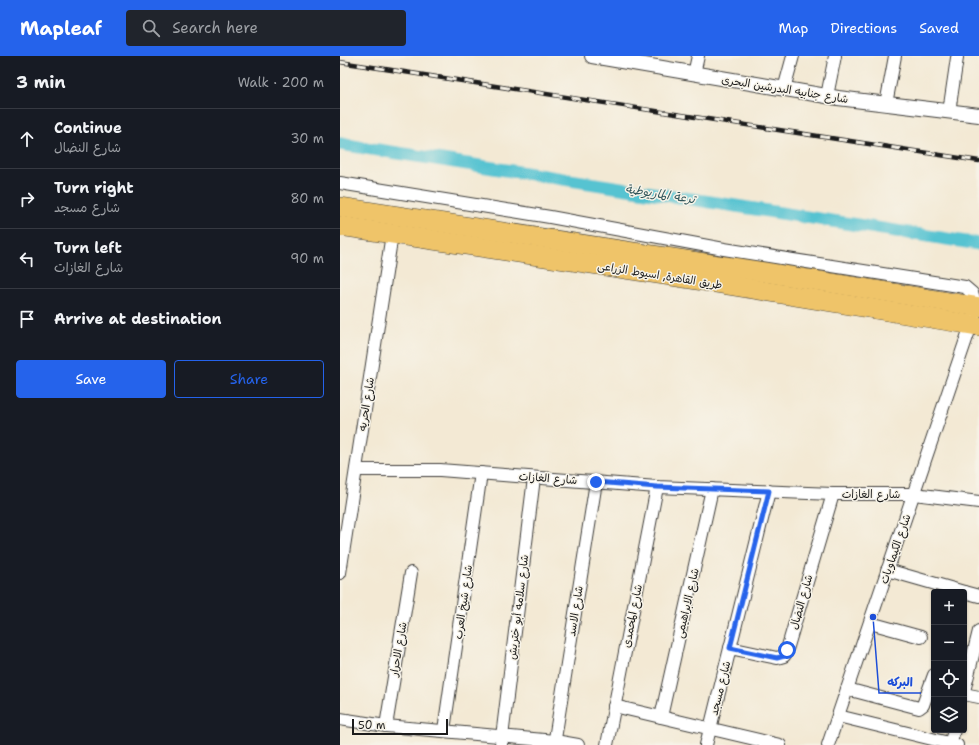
<!DOCTYPE html>
<meta charset="utf-8">
<style>
:root{--surface:#171b24;--page:#20242c;--text:#f1f3f6;--muted:#9ea1a6;--line:#363941;--accent:#2563eb}
body{margin:0;font-family:"Shantell Sans","Playpen Sans Arabic",sans-serif;background:var(--page);color:var(--text)}
.controls{position:absolute;right:12px;bottom:12px;display:grid;overflow:hidden;border-radius:4px;box-shadow:0 1px 3px #0004}
.controls button{width:36px;height:36px;display:grid;place-items:center;padding:0;border:0;border-bottom:1px solid var(--line);background:var(--surface);color:var(--text);font:20px sans-serif}
.scale{position:absolute;left:12px;bottom:10px;width:96px;box-sizing:border-box;padding-left:4px;border:2px solid #1c1c1c;border-top:0;font-size:11px;line-height:14px;white-space:nowrap;color:#1c1c1c;-webkit-text-stroke:3px #f7f3e8;paint-order:stroke}
.stop{position:absolute;width:12px;height:12px;margin:-9px;border:3px solid #2563eb;border-radius:50%;background:#fff}
.stop.end{background:#2563eb;border-color:#fff;box-shadow:0 1px 4px #0008}
.list{margin:0;padding:0;list-style:none}
h2{display:flex;justify-content:space-between;align-items:center;height:52px;margin:0;padding:0 16px;font-size:17px}
h2 small{font-size:13px;font-weight:400;color:var(--muted)}
.list li{display:grid;grid-template-columns:26px 1fr auto;gap:12px;align-items:center;box-sizing:border-box;height:60px;padding:0 16px;border-top:1px solid var(--line)}
.list b{display:block;font-size:15px;white-space:nowrap}
.list p{margin:0;font-size:13px;white-space:nowrap;color:var(--muted)}
.list em{font-size:13px;font-style:normal;color:var(--muted)}
.actions{display:flex;gap:8px;padding:12px 16px}
.actions a{flex:1;padding:9px 0;border:1px solid var(--accent);border-radius:4px;text-align:center;font-size:14px;color:var(--accent)}
.actions .main{background:var(--accent);color:#fff}
.icon{flex:none;width:22px;height:22px;fill:none;stroke:currentColor;stroke-width:2;stroke-linecap:round;stroke-linejoin:round}
.map{position:relative;flex:none;width:639px;height:689px;overflow:hidden}
header{display:flex;align-items:center;gap:24px;box-sizing:border-box;height:56px;padding:0 20px;background:var(--accent);color:#fff}
header strong{font-size:19px}
nav{display:flex;gap:22px;margin-inline-start:auto;font-size:14px}
.search{width:280px;height:36px;background:var(--page);display:flex;align-items:center;gap:10px;box-sizing:border-box;padding:0 14px;border-radius:4px;color:var(--muted);font-size:15px}
main{display:flex}
aside{flex:1;background:var(--surface)}
.map>svg:first-child{display:block}
</style>
<header>
<strong>Mapleaf</strong>
<div class="search"><svg class="icon" aria-label="search" viewBox="0 0 24 24"><circle cx="10" cy="10" r="6"/><path d="M15 15l6 6"/></svg>Search here</div>
<nav><a>Map</a><a>Directions</a><a>Saved</a></nav>
</header>
<main>
<aside>
<h2>3 min<small>Walk · 200 m</small></h2>
<ul class="list">
<li><svg class="icon" aria-label="ahead" viewBox="0 0 24 24"><path d="M12 20V5M6 11l6-6 6 6"/></svg><div><b>Continue</b><p>شارع النضال</p></div><em>30 m</em></li>
<li><svg class="icon" aria-label="right" viewBox="0 0 24 24"><path d="M7 20v-9h11M14 6l5 5-5 5"/></svg><div><b>Turn right</b><p>شارع مسجد</p></div><em>80 m</em></li>
<li><svg class="icon" aria-label="left" viewBox="0 0 24 24"><path d="M17 20v-9H6M10 6l-5 5 5 5"/></svg><div><b>Turn left</b><p>شارع الغازات</p></div><em>90 m</em></li>
<li><svg class="icon" aria-label="arrive" viewBox="0 0 24 24"><path d="M6 21V4h12l-3 4 3 4H6"/></svg><div><b>Arrive at destination</b></div></li>
</ul>
<div class="actions"><a class="main">Save</a><a>Share</a></div>
</aside>
<div class="map">
<svg width="639" height="689" viewBox="0 0 639 689">
<rect width="100%" height="100%" fill="#f7f3e8"/>
<filter id="ink" filterUnits="userSpaceOnUse"><feTurbulence type="fractalNoise" baseFrequency=".025" numOctaves="2"/><feDisplacementMap in="SourceGraphic" scale="8" xChannelSelector="R" yChannelSelector="G"/><feConvolveMatrix kernelMatrix="1 2 1 2 8 2 1 2 1" color-interpolation-filters="sRGB"/></filter>
<filter id="wash" filterUnits="userSpaceOnUse"><feTurbulence type="fractalNoise" baseFrequency=".012" numOctaves="4" result="noise"/><feDisplacementMap in="SourceGraphic" scale="16" xChannelSelector="R" yChannelSelector="G"/><feGaussianBlur stdDeviation="0.9" result="paint"/><feColorMatrix in="noise" values="0 0 0 0 0 0 0 0 0 0 0 0 0 0 0 0 0 1.4 0 .05"/><feComposite in="paint" operator="in"/></filter>
<g filter="url(#wash)">
<rect width="100%" height="100%" fill="#f3e9d4"/>
<g fill="none" stroke-linecap="round" stroke-linejoin="round">
<polyline stroke="#57c3d1" stroke-width="13" points="0,88 639,188"/>
</g>
</g>
<g filter="url(#ink)">
<g fill="none" stroke-linecap="round" stroke-linejoin="round">
<g stroke="#3c3b38" stroke-width="14">
<g id="minor">
<polyline points="354,18 358,0"/>
<polyline points="444,33 453,0"/>
<polyline points="487,40 495,0"/>
<polyline points="546,48 555,0"/>
<polyline points="609,56 617,2"/>
<polyline points="0,127 210,161 384,193 625,231 632,237 637,250 631,269 488,689"/>
<polyline points="16,414 100,414 317,431 493,438 574,438 639,446"/>
<polyline points="547,514 624,536"/>
<polyline points="0,517 52,178"/>
<polyline points="624,536 639,540"/>
<polyline points="530,567 581,581"/>
<polyline points="390,592 437,602 444,600 446,597 493,438"/>
<polyline points="507,633 579,652 583,649 594,619"/>
<polyline points="624,635 639,575"/>
<polyline points="624,638 639,641"/>
<polyline points="274,650 440,689"/>
<polyline points="498,660 617,689"/>
<polyline points="321,661 372,433"/>
<polyline points="0,663 46,670 215,685 238,689"/>
<polyline points="46,670 71,517"/>
<polyline points="104,674 141,417"/>
<polyline points="161,689 194,422"/>
<polyline points="214,689 256,426"/>
<polyline points="267,689 317,431"/>
<polyline points="366,689 429,435"/>
<polyline points="610,689 614,674"/>
</g>
</g>
<g stroke="#3c3b38" stroke-width="16">
<polyline id="tertiary" points="252,0 498,42 639,59"/>
</g>
<g stroke="#3c3b38" stroke-width="20">
<g id="trunk">
<polyline points="0,151 424,216 639,251"/>
<polyline points="0,170 351,223 639,270"/>
</g>
</g>
<use href="#minor" stroke="#fff" stroke-width="12"/>
<use href="#tertiary" stroke="#fff" stroke-width="14"/>
<use href="#trunk" stroke="#efc469" stroke-width="19"/>
<g stroke="#1c1c1c" stroke-width="4.5">
<polyline id="rail" points="0,6 639,105"/>
</g>
<use href="#rail" stroke="#f7f3e8" stroke-width="3" stroke-dasharray="9" stroke-linecap="butt"/>
</g>
</g>
<g fill="none" stroke-linecap="round" stroke-linejoin="round" filter="url(#ink)">
<polyline stroke="#2563eb" stroke-width="5" points="256,426 317,431 429,435 390,592 437,602 444,600 447,594"/>
</g>
<g text-anchor="middle" stroke-width="3" stroke-linejoin="round" paint-order="stroke">
<g font-size="11" fill="#1c1c1c" stroke="#f7f3e8">
<text transform="translate(445 33) rotate(9)" y="4">شارع جنابيه البدرشين البحرى</text>
<text transform="translate(320 219) rotate(9)" y="4">طريق القاهرة, اسيوط الزراعى</text>
<text transform="translate(26 348) rotate(-81)" y="4">شارع الحريه</text>
<text transform="translate(208 422) rotate(4)" y="4">شارع الغازات</text>
<text x="531" y="442">شارع الغازات</text>
<text transform="translate(555 493) rotate(-71)" y="4">شارع الكيماويات</text>
<text transform="translate(123 546) rotate(-82)" y="4">شارع شيخ العرب</text>
<text transform="translate(461 546) rotate(-74)" y="4">شارع النضال</text>
<text transform="translate(347 547) rotate(-77)" y="4">شارع الابراهيمى</text>
<text transform="translate(178 551) rotate(-83)" y="4">شارع سلامه أبو ختريش</text>
<text transform="translate(235 555) rotate(-81)" y="4">شارع الاسد</text>
<text transform="translate(292 560) rotate(-79)" y="4">شارع المحمدى</text>
<text transform="translate(58 593) rotate(-80)" y="4">شارع الاحرار</text>
<text transform="translate(380 632) rotate(-76)" y="4">شارع مسجد</text>
</g>
<g font-size="12" font-style="italic" fill="#31565b" stroke="#f7f3e8">
<text transform="translate(320 138) rotate(9)" y="4">ترعة الماريوطية</text>
</g>
</g>
<path fill="none" stroke="#1d4ed8" stroke-width="1.5" d="M533 561L539 637H581"/>
<circle fill="#1d4ed8" stroke="#f7f3e8" stroke-width="1.5" cx="533" cy="561" r="4"/>
<g font-size="12" text-anchor="middle" font-weight="bold" fill="#1d4ed8" stroke="#f7f3e8" stroke-width="3" stroke-linejoin="round" paint-order="stroke">
<text x="560" y="630">البركه</text>
</g>
</svg>
<div class="controls">
<button>+</button>
<button>−</button>
<button><svg class="icon" aria-label="locate" viewBox="0 0 24 24"><circle cx="12" cy="12" r="6"/><path d="M12 2v4M12 18v4M2 12h4M18 12h4"/></svg></button>
<button><svg class="icon" aria-label="layers" viewBox="0 0 24 24"><path d="M12 4l9 5-9 5-9-5zM3 14l9 5 9-5"/></svg></button>
</div>
<div class="scale">50 m</div>
<div class="stop" style="left:447px;top:594px"></div>
<div class="stop end" style="left:256px;top:426px"></div>
</div>
</main>
